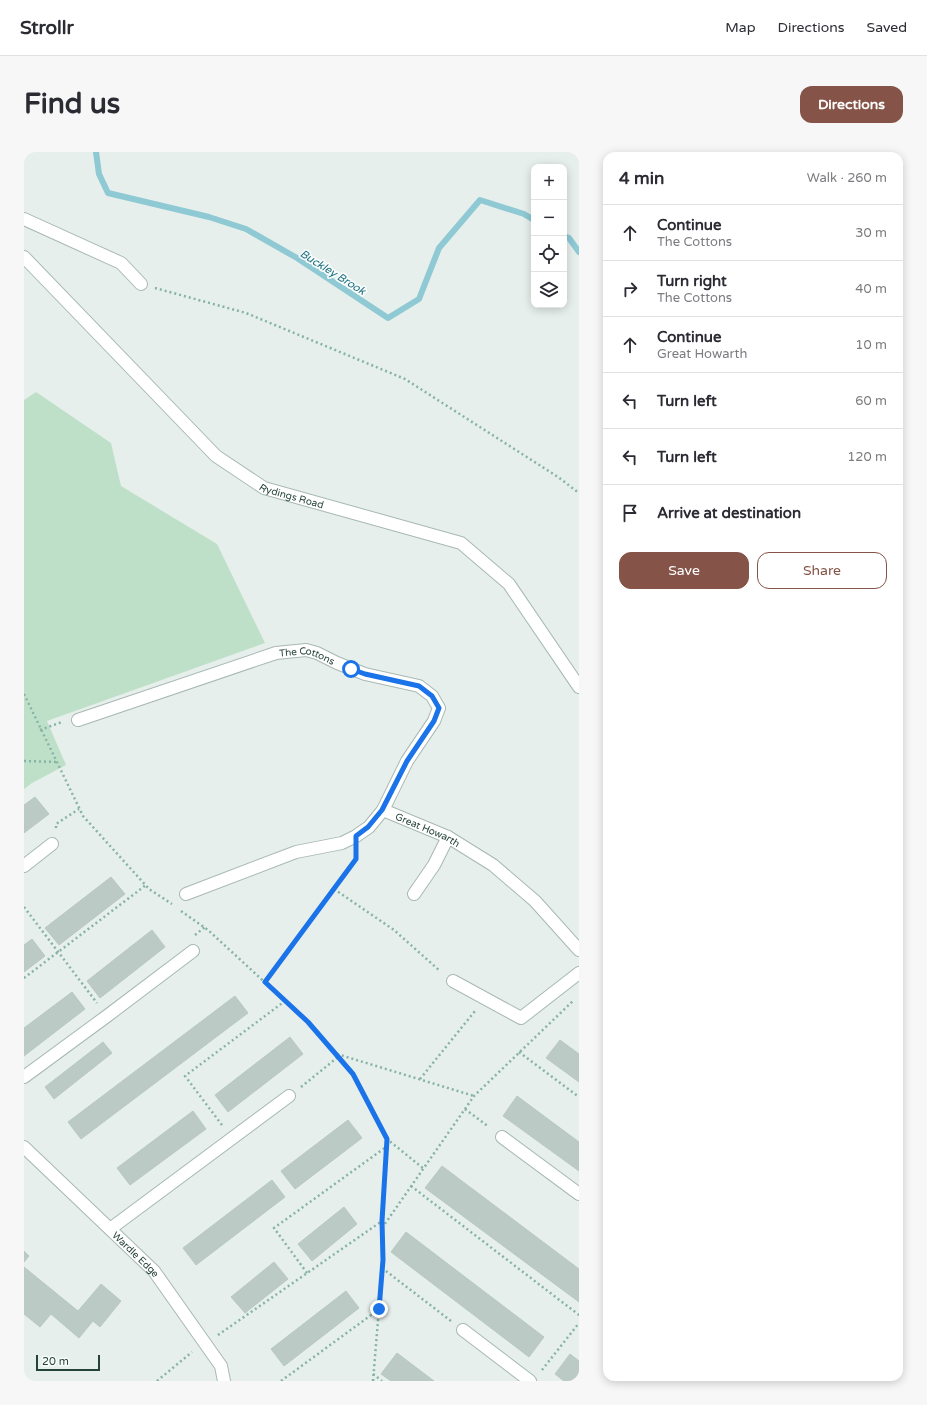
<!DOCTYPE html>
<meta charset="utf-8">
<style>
:root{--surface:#fff;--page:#f7f7f7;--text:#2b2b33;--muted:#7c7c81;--line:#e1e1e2;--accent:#855347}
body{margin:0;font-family:"Varela Round",sans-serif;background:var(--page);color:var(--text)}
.controls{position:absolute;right:12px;top:12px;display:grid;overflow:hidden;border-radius:8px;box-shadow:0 2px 10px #0003}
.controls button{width:36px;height:36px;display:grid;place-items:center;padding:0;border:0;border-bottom:1px solid var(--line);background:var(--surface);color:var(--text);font:20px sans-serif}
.scale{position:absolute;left:12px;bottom:10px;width:64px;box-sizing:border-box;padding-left:4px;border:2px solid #24423a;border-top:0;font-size:11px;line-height:14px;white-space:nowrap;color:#24423a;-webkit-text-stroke:3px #f7fbf9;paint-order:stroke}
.stop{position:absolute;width:12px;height:12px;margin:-9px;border:3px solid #1a73e8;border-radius:50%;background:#fff}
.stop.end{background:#1a73e8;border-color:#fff;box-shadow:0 1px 4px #0008}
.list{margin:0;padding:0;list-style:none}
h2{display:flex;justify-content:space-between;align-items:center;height:52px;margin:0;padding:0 16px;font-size:17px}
h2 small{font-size:13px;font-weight:400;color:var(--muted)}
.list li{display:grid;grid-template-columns:26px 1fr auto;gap:12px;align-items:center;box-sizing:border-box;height:56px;padding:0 16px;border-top:1px solid var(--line)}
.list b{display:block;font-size:15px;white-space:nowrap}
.list p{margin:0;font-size:13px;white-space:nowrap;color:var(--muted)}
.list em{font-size:13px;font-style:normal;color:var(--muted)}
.actions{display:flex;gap:8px;padding:12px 16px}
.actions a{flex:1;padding:9px 0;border:1px solid var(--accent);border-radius:12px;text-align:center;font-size:14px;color:var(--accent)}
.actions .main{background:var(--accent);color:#fff}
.icon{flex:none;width:22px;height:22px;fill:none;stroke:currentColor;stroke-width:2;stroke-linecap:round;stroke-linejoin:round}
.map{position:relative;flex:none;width:555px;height:1229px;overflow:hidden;border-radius:12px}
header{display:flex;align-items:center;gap:24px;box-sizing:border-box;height:56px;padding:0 20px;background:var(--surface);border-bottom:1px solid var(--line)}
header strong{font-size:19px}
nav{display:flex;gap:22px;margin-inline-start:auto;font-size:14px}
.intro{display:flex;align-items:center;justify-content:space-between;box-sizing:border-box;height:96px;padding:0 24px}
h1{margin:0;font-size:28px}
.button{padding:10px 18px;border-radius:12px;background:var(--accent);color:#fff;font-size:14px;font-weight:700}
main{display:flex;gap:24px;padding:0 24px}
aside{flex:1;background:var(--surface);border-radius:12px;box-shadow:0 2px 10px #0003}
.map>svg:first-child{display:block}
</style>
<header>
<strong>Strollr</strong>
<nav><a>Map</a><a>Directions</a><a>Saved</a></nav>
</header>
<div class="intro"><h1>Find us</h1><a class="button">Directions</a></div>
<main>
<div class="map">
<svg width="555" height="1229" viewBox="0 0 555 1229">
<rect width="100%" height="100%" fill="#e6efeb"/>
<polygon fill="#bfe0c8" points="12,240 87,291 97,334 193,392 241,491 23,569 42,613 8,631 0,637 0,248"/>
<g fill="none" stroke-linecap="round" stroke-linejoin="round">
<g stroke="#8ec9d4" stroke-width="6">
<polyline points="72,0 75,22 84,41 185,65 222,77 273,106 364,166 395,147 415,96 456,48 500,62 510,68"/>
<polyline points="540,84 545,86 555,100"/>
</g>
</g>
<g fill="#bbcac4" stroke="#b8c9c2">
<polygon points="11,645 25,662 0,681 0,653"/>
<polygon points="87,725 101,742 35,793 21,776"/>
<polygon points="128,778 141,795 76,846 63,829"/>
<polygon points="8,787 21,804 0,820 0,793"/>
<polygon points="48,840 61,857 0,904 0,876"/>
<polygon points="211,844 224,861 57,987 44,970"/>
<polygon points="266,885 279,902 204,960 191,943"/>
<polygon points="536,888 555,902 555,930 522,906"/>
<polygon points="79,890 88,901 30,947 21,935"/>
<polygon points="493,944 555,990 555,1019 479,964"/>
<polygon points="169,959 182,977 106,1033 93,1016"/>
<polygon points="324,968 338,986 271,1037 257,1019"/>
<polygon points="418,1014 555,1117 555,1150 401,1036"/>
<polygon points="248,1028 261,1045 172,1113 159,1096"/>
<polygon points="320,1055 333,1072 288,1109 274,1092"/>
<polygon points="382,1080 520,1185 505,1205 367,1100"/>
<polygon points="0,1099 5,1104 0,1110"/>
<polygon points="250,1110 264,1127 221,1161 207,1145"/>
<polygon points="0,1115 54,1159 77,1132 97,1149 76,1175 69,1169 55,1186 27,1162 16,1175 0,1162"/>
<polygon points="322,1139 335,1156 260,1214 247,1197"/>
<polygon points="373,1201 410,1229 367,1229 357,1222"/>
<polygon points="546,1202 555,1209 555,1229 540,1229 531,1222"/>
</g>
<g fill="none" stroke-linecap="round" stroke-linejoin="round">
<g stroke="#a8b8b2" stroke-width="14">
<g id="service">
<polyline points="0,67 97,111 117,132"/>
<polyline points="0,714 28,692"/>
<polyline points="390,742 410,713 424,685"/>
</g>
</g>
<g stroke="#a8b8b2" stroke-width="14">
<g id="minor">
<path id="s1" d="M0,105L192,304L240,336L437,391L485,432L555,535"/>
<path id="s2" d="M54,568L252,501L282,498L293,501L313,511L341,522L395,534L408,544L415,556L410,569L383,609L359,658"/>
<path id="s3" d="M162,742L272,700L318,691L332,684L345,675L359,658L424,685L469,713L511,749L555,798"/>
<polyline points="429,829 497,866 555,821"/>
<polyline points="0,925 83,864 169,799"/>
<polyline points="478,985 555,1042"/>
<path id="s4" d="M0,995L130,1119L197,1214L200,1229"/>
<polyline points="86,1077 265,944"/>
<polyline points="439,1178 506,1229"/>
</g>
</g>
<g stroke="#86b3a5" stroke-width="2.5" stroke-dasharray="2 3" stroke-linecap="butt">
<polyline points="131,136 222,161 381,227 534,325 555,341"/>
<polyline points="0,542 59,664 125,737 148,752"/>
<polyline points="16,578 38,570"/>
<polyline points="0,609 33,610"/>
<polyline points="32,676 32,672 55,657"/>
<polyline points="310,737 370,778 416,819"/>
<polyline points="0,755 73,851"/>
<polyline points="157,759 184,778 284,870 329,922 363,987 400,1017"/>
<polyline points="171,783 181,775"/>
<polyline points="0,826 122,733"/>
<polyline points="241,830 332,707 332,703"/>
<polyline points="495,900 555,945"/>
<polyline points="313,902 450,944"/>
<polyline points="396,927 451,859"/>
<polyline points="277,935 314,905"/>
<polyline points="441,957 465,975"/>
<polyline points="198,973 161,924 261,849"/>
<polyline points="387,1034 555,1163"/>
<polyline points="358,1076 450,944 550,848"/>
<polyline points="358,1116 427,1169"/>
<polyline points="283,1121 250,1076 362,995"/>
<polyline points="194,1183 358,1069"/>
<polyline points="518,1218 555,1171"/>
<polyline points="349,1222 358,1229"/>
<polyline points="133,1229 168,1200"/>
<polyline points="257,1229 354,1158"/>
<polyline points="349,1229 359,1108 358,1069 363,988"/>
</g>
<use href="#service" stroke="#fff" stroke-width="12"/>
<use href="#minor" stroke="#fff" stroke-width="12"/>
</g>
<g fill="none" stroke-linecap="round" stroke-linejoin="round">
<polyline stroke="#1a73e8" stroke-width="5" points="327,517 341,522 395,534 408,544 415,556 410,569 383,609 358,658 344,675 332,684 332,707 241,830 284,870 329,922 363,987 358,1069 359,1108 355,1157"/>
</g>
<g text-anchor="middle" stroke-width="3.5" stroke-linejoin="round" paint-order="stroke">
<g font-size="10" fill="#24423a" stroke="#f7fbf9">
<text dy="4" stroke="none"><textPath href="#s1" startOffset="363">Rydings Road</textPath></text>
<text dy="4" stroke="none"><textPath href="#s2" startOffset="241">The Cottons</textPath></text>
<text dy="4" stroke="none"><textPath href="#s3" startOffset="267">Great Howarth</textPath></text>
<text dy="4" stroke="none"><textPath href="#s4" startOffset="155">Wardle Edge</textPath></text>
</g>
<g font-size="11" font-style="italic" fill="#1c6f80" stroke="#f7fbf9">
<text transform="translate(309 120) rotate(32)" y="4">Buckley Brook</text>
</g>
</g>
</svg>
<div class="controls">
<button>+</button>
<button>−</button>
<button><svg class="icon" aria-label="locate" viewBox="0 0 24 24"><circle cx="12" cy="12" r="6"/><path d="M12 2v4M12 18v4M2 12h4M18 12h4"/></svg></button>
<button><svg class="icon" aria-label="layers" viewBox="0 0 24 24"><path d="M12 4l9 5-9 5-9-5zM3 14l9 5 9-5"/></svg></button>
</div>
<div class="scale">20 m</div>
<div class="stop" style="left:327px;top:517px"></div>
<div class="stop end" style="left:355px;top:1157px"></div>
</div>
<aside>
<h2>4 min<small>Walk · 260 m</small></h2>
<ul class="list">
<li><svg class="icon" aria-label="ahead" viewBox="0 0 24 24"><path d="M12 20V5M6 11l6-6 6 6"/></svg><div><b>Continue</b><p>The Cottons</p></div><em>30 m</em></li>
<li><svg class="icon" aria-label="right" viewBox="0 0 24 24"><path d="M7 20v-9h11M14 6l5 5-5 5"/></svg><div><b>Turn right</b><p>The Cottons</p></div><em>40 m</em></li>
<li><svg class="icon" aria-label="ahead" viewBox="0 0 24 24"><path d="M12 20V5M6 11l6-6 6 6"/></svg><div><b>Continue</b><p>Great Howarth</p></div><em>10 m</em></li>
<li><svg class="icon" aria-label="left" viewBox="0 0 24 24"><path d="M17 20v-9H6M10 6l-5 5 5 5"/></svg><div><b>Turn left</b></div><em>60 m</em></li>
<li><svg class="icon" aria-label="left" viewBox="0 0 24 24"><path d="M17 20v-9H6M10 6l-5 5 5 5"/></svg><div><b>Turn left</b></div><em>120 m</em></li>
<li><svg class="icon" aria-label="arrive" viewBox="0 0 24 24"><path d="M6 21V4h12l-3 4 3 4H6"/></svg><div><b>Arrive at destination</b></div></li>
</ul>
<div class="actions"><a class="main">Save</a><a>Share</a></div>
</aside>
</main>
